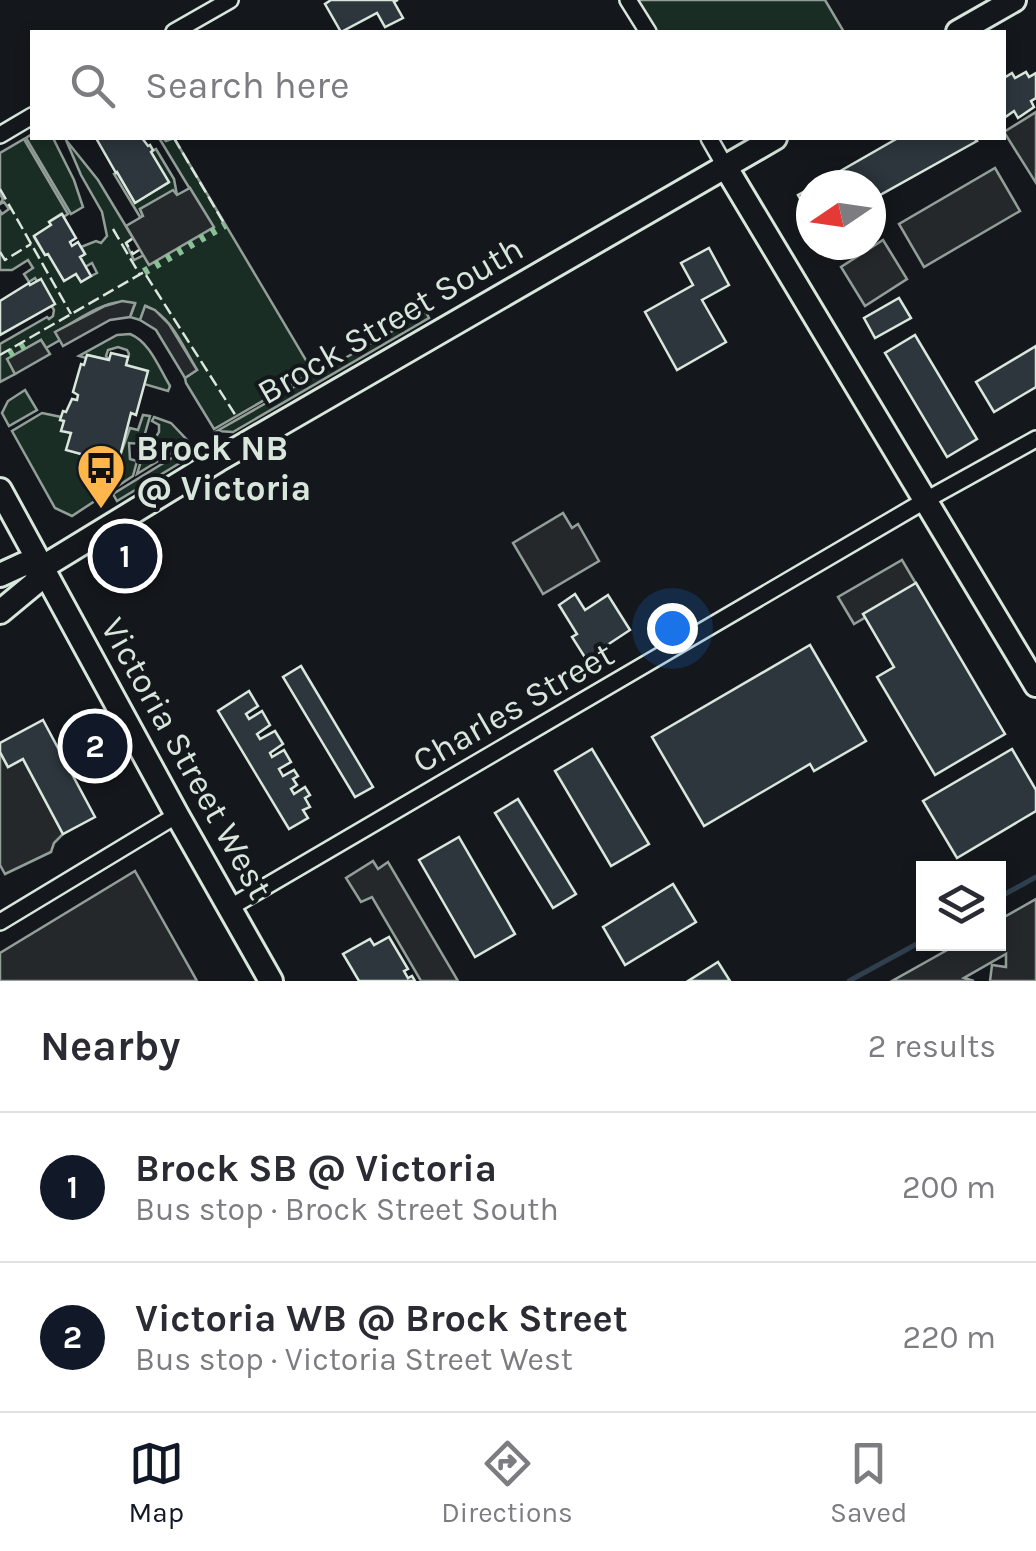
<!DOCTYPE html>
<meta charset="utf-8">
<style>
:root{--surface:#fff;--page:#f2f2f3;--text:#2b2b33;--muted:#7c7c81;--line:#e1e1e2;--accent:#111827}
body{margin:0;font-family:Karla,sans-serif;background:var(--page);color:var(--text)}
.controls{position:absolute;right:30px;bottom:30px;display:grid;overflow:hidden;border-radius:0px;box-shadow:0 5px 15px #0003}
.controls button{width:90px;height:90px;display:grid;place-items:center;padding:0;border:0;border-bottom:2px solid var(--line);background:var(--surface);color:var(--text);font:50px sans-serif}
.compass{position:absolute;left:796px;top:170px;width:90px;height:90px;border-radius:50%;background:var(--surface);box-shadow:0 5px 15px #0003;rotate:257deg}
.you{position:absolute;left:672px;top:628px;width:35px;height:35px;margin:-25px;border:8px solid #fff;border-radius:50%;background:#1a73e8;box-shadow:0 0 0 15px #1a73e833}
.badge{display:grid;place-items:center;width:65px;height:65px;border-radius:50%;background:var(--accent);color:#fff;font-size:32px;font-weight:700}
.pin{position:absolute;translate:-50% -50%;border:5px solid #fff;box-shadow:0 2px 10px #0006}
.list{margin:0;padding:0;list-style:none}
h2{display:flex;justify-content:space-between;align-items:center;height:130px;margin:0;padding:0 40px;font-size:42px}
h2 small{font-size:32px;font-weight:400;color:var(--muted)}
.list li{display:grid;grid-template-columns:65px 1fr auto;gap:30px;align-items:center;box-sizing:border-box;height:150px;padding:0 40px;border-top:2px solid var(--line)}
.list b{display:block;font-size:38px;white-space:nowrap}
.list p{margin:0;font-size:32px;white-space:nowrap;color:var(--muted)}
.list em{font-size:32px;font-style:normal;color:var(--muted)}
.icon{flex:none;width:55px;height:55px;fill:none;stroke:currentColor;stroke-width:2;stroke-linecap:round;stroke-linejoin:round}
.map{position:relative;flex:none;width:1036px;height:981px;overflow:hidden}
.search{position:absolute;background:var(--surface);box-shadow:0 5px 15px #0003;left:30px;right:30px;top:30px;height:110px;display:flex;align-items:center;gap:25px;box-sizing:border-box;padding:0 35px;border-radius:0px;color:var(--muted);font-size:38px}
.sheet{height:430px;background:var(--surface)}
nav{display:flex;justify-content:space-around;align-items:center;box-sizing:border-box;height:140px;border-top:2px solid var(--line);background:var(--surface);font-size:28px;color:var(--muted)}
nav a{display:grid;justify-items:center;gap:5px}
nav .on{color:var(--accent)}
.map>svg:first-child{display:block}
</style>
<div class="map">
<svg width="1036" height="981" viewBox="0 0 1036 981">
<rect width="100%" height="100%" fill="#14181c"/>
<g fill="#1a2d24" stroke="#939e99" stroke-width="2.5">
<polygon points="628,0 825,0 844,32 655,32"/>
<polygon points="32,134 32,138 53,138 74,180 83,207 71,214 26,138"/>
<path d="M159,138H163L166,141L174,138L313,372L214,429L186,383L185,378L197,370C183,347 172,317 146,306L140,320L130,317L135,304C109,295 79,320 56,332L60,340L46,348L41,340L8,359L15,374L0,382V344L47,317L49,319L53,316L54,310L35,278L29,282L24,274L33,268L28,260L12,270H0V211L2,214L9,209L4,202L0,204L3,199L0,194V153L24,139L68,214L63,217L61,214L50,221L51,225L34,237L45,255L48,254L76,274L81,281L97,273L92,263L85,267L80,257L85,254L81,247L96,241L101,243L107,236L102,212L81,175L66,140L98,180L133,238L126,243L134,260L144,255L150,264L213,227Z"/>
<polygon points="156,149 174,179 177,195 173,191 140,209 143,216 140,217 114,174 117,172 135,202 168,183 151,152"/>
<polygon points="426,312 429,318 233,432 217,431"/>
<path d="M130,334C150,342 159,368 170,386L168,391L144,384L126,365L129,354L127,350L118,347L108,350L106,356L109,360L88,355L86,358L79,356L117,335Z"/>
<polygon points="25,390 37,410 9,426 2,413 8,401"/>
<polygon points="42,413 61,417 64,421 62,430 71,433 67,450 117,464 130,428 138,430 143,415 150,416 142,444 129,443 130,459 137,461 133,476 72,516 55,508 12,431"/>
<polygon points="154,417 171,423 189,442 137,474 147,442 154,440 159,432 159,425 152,421"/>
<polygon points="193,445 193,455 117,501 113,494"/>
</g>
<g fill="#24282b" stroke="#939e99" stroke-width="2.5">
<polygon points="1036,112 1036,183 1004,132"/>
<polygon points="995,168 1020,211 924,267 899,224"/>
<polygon points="190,188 214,227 149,265 126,226 143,216 140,209 173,190 177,195"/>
<polygon points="883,240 907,279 865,306 841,267"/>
<polygon points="122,301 135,303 130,317 110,320 63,346 55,332 105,306"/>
<polygon points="145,306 155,310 169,324 197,370 185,378 156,330 140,320"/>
<polygon points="41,340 50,354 15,374 7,359"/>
<polygon points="563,513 572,528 578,524 599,561 543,594 513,543"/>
<polygon points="902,560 918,587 854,624 838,597"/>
<polygon points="0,752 8,767 23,759 63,834 54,843 51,852 5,874 0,865"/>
<polygon points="373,861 378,869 388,862 458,981 421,981 372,897 361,902 346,878"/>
<polygon points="135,871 197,981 0,981 0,953"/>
<polygon points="1036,899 1036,981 990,981 992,965 1006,967 1006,954 964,978 974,981 892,981 958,944 998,944 999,920"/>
</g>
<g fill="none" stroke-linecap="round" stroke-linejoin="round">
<g stroke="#2f3f4d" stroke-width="5">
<polyline points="998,898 1036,877"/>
<polyline points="849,981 924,940"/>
</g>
</g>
<g fill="#2c363c" stroke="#d8e6dc" stroke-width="2.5">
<polygon points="331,0 398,0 394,2 403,18 385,27 377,13 341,32 325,4"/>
<polygon points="1026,72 1029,77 1036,73 1036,98 1031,101 1034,107 1018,118 1014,111 1004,118 1004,78 1012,73 1015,78"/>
<polygon points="96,138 142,138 148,146 150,145 153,150 151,152 169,182 135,203 117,172 116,173"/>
<polygon points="898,138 974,138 977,141 871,200 871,185 816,185"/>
<polygon points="811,188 811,218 798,195"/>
<polygon points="62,214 76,238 70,242 72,246 78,242 85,254 80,257 91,276 81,282 76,274 64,281 48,254 45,255 34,236 51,225 49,222"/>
<polygon points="709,248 729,285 702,300 726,342 677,370 645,312 693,285 681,263"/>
<polygon points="41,279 55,304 0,335 0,301 29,283 30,285"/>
<polygon points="899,298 911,318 875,338 864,318"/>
<polygon points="915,335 977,439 947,457 885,353"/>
<polygon points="1036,346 1036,387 994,412 976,382"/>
<polygon points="111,353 128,357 126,365 148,371 136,415 131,413 118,464 66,450 71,433 61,431 64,421 60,420 63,411 66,412 72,399 77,400 78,395 73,392 81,364 84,365 87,355 109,360"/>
<polygon points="916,583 1005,734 935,775 877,677 894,667 863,614"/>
<polygon points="575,594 585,610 608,595 630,630 586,659 572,637 577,634 559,605"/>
<polygon points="810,645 866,741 814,771 810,764 704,826 652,737"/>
<polygon points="301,666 373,787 355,797 283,677"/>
<polygon points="249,691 258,706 246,714 249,719 262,711 270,725 257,734 260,739 275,731 283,744 270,753 272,757 284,750 291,762 279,769 283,776 294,770 298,776 293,779 297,785 291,789 294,794 305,787 310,795 305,798 310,807 303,810 308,818 289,829 218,711"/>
<polygon points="43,720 95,817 63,834 23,759 8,767 0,752 0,743"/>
<polygon points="592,749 649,844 611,866 555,771"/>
<polygon points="1012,749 1036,790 1036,811 957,858 923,801"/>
<polygon points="518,799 576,894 553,908 495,813"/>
<polygon points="459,837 515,934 475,957 419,860"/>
<polygon points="673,884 696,922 625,965 603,927"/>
<polygon points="389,937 408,969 404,971 408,978 412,976 415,981 359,981 343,954 370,939 374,945"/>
<polygon points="718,962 730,981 688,981"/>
</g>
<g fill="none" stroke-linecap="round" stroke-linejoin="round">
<g stroke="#d8e6dc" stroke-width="20">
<g id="street">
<polyline points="628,0 648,32"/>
<polyline points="174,32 230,0"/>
<polyline points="0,135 32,116"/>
<polyline points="709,138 725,166"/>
<polyline points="229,908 926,500 1036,439"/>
<polyline points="0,922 177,815"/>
</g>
</g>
<g stroke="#d8e6dc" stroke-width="28">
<g id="secondary">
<polyline points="958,32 1014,0"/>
<polyline points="725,166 1036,685"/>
<polyline points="0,490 177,815 271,981"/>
<polyline points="0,575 24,564 43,567"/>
<polyline points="0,612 35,583 43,567 218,460 775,138"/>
</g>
</g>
<use href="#street" stroke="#14181c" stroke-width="15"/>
<use href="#secondary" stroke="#14181c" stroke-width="22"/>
<g stroke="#8ac095" stroke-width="8" stroke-dasharray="5 8" stroke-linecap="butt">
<polyline points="144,272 225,225"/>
<polyline points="9,354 31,341"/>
</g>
<g stroke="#d8e6dc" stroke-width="2.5" stroke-dasharray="12 5" stroke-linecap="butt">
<polyline points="174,138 225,225"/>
<polyline points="0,189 71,314"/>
<polyline points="113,229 140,275"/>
<polyline points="132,239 126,243 133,254 139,250"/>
<polyline points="0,252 5,260 31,244"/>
<polyline points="0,355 144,272 236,416"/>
</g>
</g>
<defs>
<g id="bus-pin" transform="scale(2.5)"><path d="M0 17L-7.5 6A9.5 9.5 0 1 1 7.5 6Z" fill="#ffb74d" stroke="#14181c"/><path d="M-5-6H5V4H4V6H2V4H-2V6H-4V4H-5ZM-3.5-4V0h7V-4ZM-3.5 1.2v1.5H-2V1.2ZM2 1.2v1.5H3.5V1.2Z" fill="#111"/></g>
</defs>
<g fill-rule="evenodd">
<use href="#bus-pin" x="101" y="468"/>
</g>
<g text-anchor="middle" stroke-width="8" stroke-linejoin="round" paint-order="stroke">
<g font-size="35" fill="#d8e6dc" stroke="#14181c">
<text transform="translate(390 320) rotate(-30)" y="12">Brock Street South</text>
<text transform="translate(513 707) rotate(-30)" y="12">Charles Street</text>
<text transform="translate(187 758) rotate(61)" y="12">Victoria Street West</text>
</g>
<g font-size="35" font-weight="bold" fill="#d8e6dc" stroke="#14181c" text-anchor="start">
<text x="136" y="460">Brock NB<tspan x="136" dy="40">@ Victoria</tspan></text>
</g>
</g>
</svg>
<div class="controls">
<button><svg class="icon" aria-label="layers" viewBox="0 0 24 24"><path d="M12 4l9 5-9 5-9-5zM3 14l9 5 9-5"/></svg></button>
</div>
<svg class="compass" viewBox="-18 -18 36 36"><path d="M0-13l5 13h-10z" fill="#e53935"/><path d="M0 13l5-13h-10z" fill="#7c7c81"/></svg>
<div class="you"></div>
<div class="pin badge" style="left:125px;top:556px">1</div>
<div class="pin badge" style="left:95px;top:746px">2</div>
<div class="search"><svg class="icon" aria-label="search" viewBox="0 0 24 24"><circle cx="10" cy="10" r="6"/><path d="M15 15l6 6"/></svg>Search here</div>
</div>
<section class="sheet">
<h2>Nearby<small>2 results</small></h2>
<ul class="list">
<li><span class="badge">1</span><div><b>Brock SB @ Victoria</b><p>Bus stop · Brock Street South</p></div><em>200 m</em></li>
<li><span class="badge">2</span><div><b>Victoria WB @ Brock Street</b><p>Bus stop · Victoria Street West</p></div><em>220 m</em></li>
</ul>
</section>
<nav>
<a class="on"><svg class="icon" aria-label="map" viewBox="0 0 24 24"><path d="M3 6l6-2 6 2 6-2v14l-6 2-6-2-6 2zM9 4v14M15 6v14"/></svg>Map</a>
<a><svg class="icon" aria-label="directions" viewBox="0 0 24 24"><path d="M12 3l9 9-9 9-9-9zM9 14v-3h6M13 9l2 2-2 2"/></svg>Directions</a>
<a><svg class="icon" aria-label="saved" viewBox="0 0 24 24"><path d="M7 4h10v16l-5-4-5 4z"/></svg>Saved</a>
</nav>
